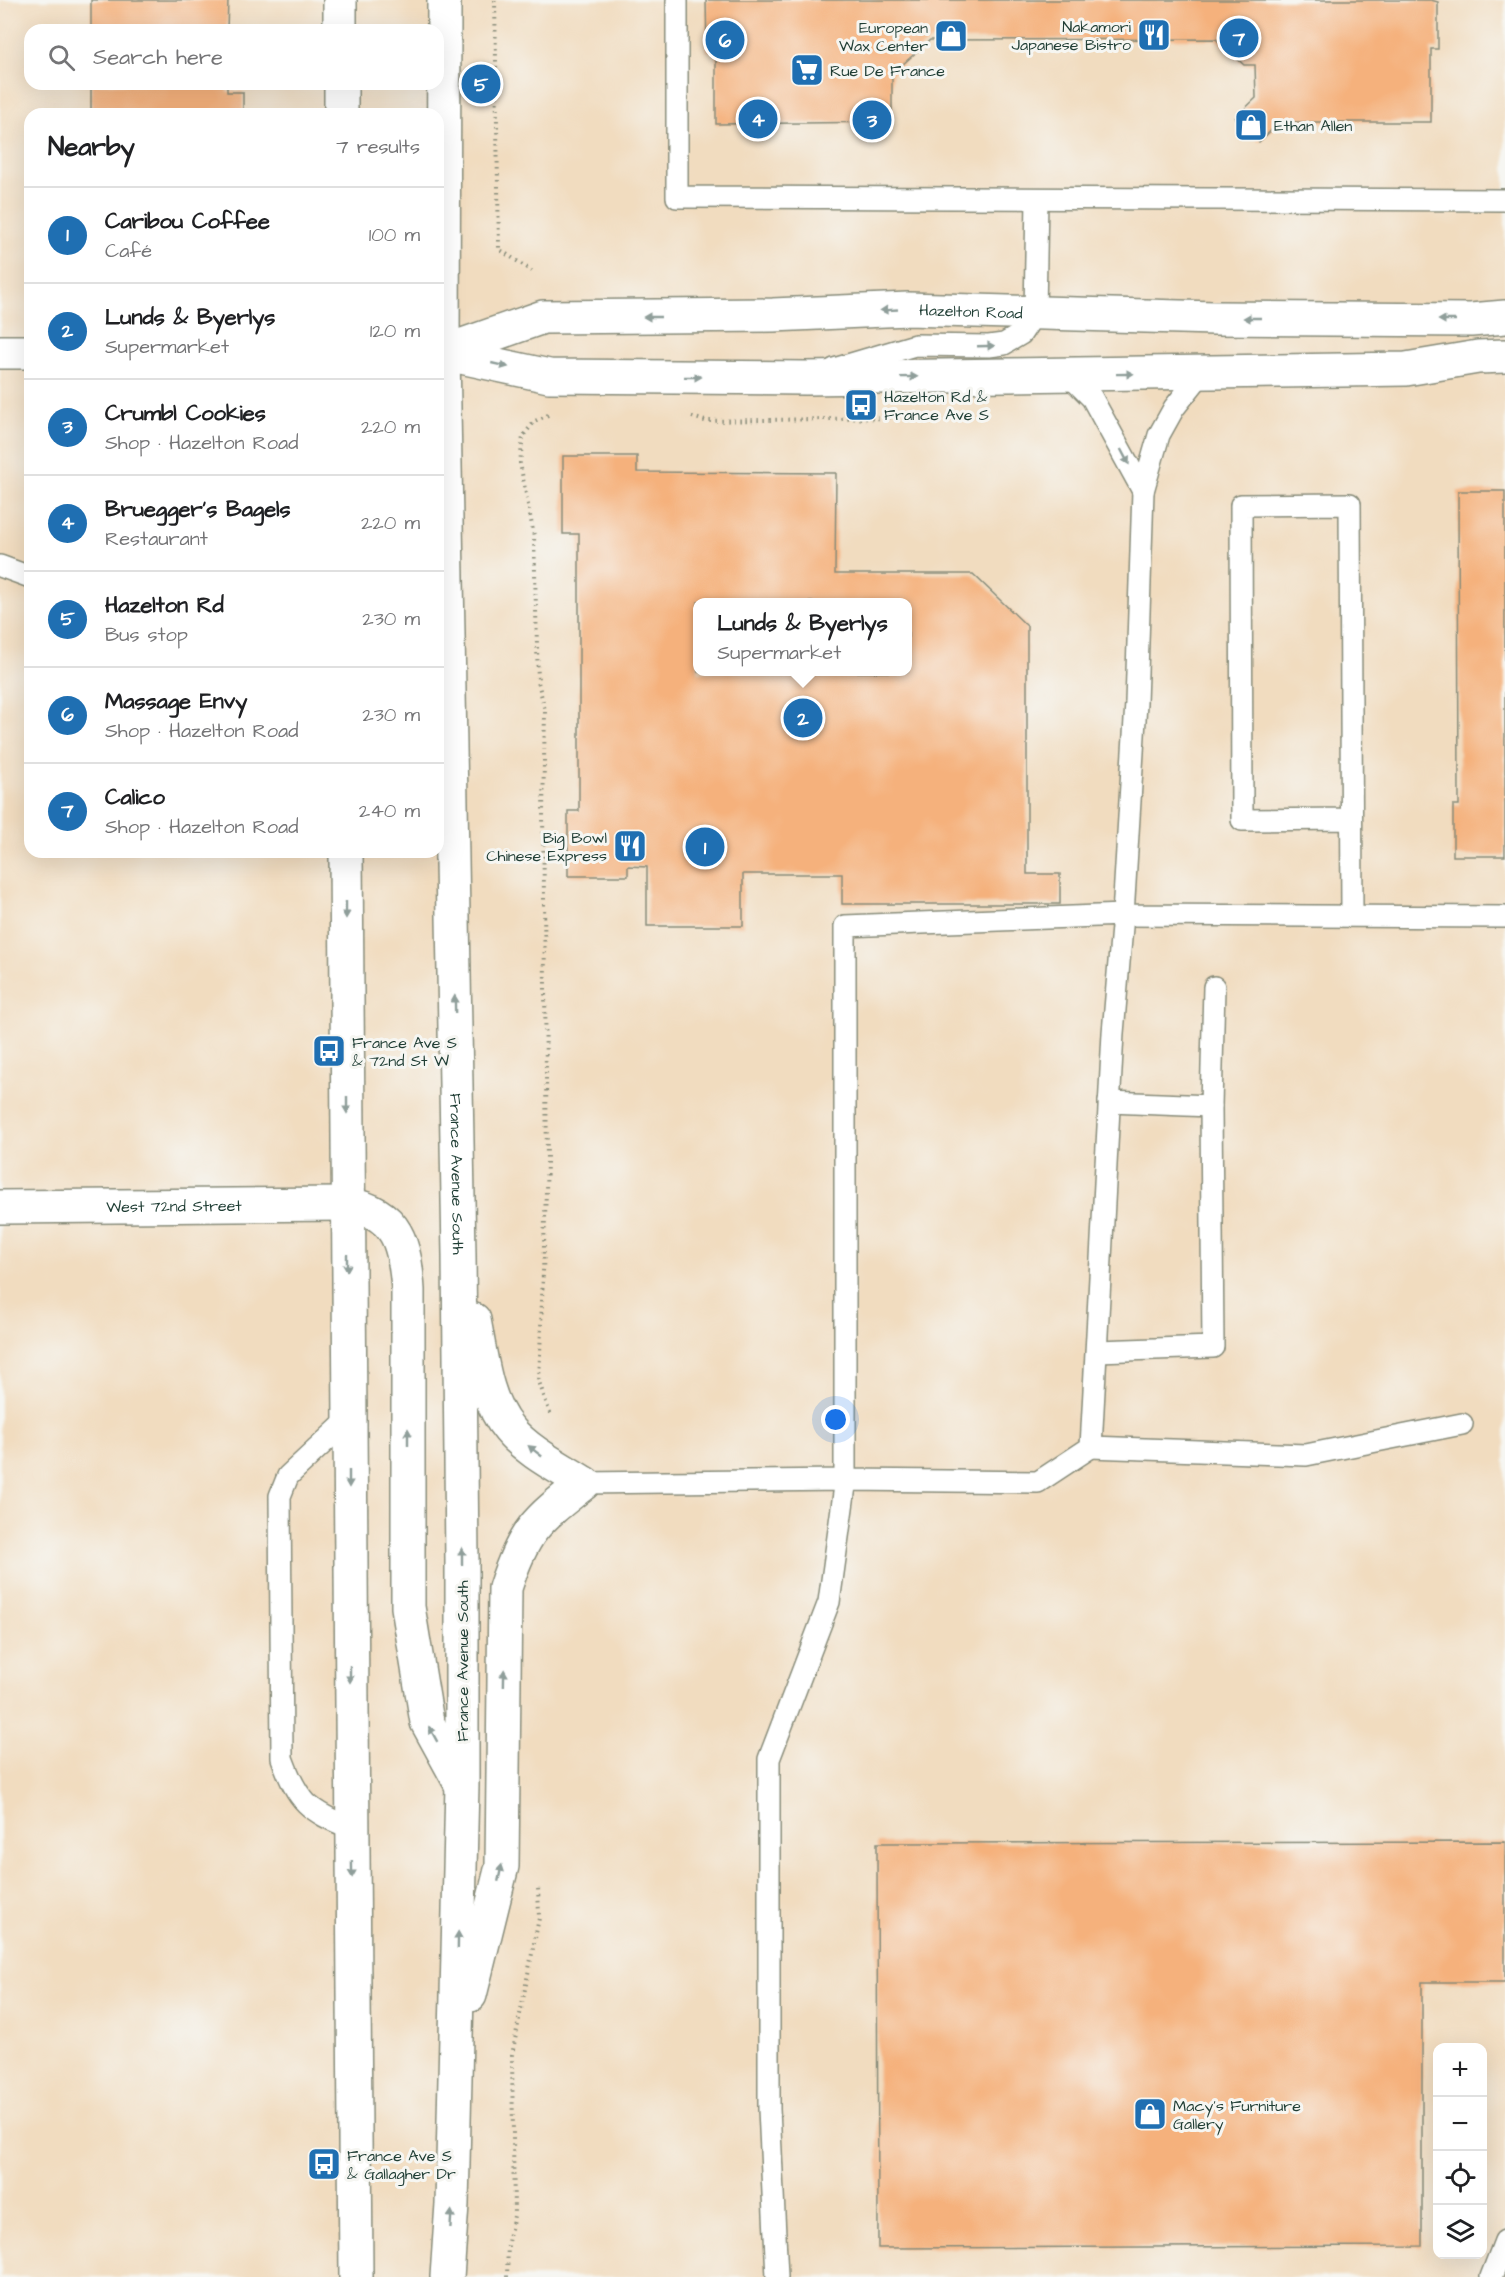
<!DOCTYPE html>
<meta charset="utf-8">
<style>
:root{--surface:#fff;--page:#f2f2f2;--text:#202124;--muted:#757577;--line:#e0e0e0;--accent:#1f6fb2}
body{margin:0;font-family:"Architects Daughter",sans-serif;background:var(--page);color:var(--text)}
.controls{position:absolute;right:18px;bottom:18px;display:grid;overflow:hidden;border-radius:12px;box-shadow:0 6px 24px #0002}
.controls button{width:54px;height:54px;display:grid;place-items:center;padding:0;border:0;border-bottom:2px solid var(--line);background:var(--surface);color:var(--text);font:30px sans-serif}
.you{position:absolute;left:836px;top:1420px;width:21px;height:21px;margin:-15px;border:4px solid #fff;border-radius:50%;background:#1a73e8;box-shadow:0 0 0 9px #1a73e833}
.badge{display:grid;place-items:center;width:39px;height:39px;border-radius:50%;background:var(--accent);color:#fff;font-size:20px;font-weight:700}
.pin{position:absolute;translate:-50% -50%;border:3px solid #fff;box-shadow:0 2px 6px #0006}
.popup{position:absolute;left:693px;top:598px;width:219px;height:78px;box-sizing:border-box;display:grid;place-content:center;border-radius:12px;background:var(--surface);filter:drop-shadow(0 2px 4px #0005);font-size:20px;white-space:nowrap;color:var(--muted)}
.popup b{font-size:22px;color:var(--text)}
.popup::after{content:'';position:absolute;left:50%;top:100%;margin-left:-12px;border:12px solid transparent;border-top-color:var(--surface)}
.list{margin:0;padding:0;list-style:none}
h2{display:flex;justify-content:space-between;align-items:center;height:78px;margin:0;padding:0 24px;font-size:26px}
h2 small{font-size:20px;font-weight:400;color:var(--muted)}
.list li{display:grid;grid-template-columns:39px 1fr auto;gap:18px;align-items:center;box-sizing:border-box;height:96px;padding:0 24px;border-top:2px solid var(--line)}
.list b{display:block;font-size:22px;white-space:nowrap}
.list p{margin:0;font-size:20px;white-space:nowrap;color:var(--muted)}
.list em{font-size:20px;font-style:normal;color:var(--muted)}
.icon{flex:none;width:33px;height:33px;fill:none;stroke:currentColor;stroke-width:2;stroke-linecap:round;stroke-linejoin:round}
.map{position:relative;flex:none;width:1505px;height:2277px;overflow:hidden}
.search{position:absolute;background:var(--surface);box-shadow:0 6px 24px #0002;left:24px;top:24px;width:420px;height:66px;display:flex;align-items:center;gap:15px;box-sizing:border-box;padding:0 21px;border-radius:18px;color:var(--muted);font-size:22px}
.panel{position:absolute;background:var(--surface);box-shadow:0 6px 24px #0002;left:24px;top:108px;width:420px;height:750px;border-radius:18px}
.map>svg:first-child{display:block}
</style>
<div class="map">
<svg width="1505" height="2277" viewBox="0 0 1505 2277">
<rect width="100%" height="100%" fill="#f6f6f2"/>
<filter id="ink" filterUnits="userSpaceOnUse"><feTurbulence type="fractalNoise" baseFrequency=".0167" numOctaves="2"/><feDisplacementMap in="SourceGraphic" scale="12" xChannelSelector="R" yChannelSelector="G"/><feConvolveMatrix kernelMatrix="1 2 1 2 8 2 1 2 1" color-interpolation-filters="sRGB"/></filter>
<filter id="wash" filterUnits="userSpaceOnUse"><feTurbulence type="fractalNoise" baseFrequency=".008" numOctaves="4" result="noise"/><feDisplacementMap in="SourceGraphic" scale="24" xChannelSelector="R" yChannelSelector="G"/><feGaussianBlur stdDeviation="1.35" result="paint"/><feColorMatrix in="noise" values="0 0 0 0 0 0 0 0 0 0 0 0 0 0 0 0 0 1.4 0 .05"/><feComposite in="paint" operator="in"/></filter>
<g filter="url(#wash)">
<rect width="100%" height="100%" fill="#f1dcbf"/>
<g id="blocks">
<g fill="#f5b17c" fill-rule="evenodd">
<polygon points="91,0 228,0 227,30 91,30"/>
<polygon points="706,0 1431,0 1438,2 1438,49 1431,49 1431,122 1280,122 1259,142 1235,118 1256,98 1255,65 1244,65 1216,39 930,40 892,74 892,122 716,124 716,51 707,51"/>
<polygon points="91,84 227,84 227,92 243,92 243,114 91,114"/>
<path d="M563,456H637V472L836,473L835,574H973L1027,626V874H1060V904H842V874H743V926H647V867L628,866V876H568V811H579V534H563ZM698,602H908V672H698Z"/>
<polygon points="1458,491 1505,491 1505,856 1453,856 1453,805 1459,805"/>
<polygon points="1505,1842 1505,1982 1422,1982 1422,2246 878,2248 877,1843"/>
</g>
</g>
</g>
<g filter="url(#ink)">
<use href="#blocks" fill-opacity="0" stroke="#888c7a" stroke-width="1.5"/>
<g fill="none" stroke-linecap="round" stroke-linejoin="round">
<g stroke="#888c7a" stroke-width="24">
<g id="service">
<polyline points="677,0 677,197 1505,200"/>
<polyline points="834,369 915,345 989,346 1004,344 1021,334 1035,313 1037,199"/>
<polyline points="1069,375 1092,398 1143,491 1159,435 1174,408 1201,374"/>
<polyline points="1143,491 1136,703 1123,915 1505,917"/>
<polyline points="0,566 30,577"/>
<polyline points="1351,819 1242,820 1241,505 1350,504 1352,915"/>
<polyline points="1109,1102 1211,1106 1214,987"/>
<polyline points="1097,1351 1213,1347 1211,1106"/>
<path d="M349,1419L288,1476L280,1496L282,1758C298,1802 308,1811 351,1828"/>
<polyline points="1091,1447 1306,1455 1462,1424"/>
<path d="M584,1483L845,1480L1038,1482L1091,1447L1113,1033L1123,915L845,926V938C845,1118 845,1299 845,1480V1486L829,1602L769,1759V2109L777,2277"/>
<polyline points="1491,2277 1505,2241"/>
</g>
</g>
<g stroke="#888c7a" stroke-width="36">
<g id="minor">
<polyline points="0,352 30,352"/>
<path id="s1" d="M0,1207L347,1204"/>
</g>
</g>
<g stroke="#888c7a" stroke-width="36">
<g id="tertiary">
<polyline points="438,352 549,376 806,378 1406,369 1478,357 1505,356"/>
<path id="s2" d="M443,352L543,317L773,315L908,309L1214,318L1471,320L1505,317"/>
</g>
</g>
<g stroke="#888c7a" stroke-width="36">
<g id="secondary">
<polyline points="340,0 340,30"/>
<path id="s3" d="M444,0L443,352L459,1255L462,1562V1785L452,2204L447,2277"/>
<polyline points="341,84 341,114"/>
<polyline points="346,852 356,2277"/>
<path d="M347,1204C398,1212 405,1245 408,1290V1607L427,1722L461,1784"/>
<path d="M470,1995L502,1866L505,1588C524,1529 537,1520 584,1483C559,1467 528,1452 509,1429C485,1401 481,1355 474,1320"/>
</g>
</g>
<g stroke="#888c7a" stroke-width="4" stroke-dasharray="1.5 4.5" stroke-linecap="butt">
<polyline points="495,0 499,249 532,271"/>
<polyline points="548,415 535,421 523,436 520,463 534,536 538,682 545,710 543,812 547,1163 539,1382 551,1416"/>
<polyline points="692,417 705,421 887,418 893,416"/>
<polyline points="507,2277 508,2242 514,2216 512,2055 539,1918 538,1885"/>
</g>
<use href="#service" stroke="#fff" stroke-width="21"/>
<use href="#minor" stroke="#fff" stroke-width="33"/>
<use href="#tertiary" stroke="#fff" stroke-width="33"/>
<use href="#secondary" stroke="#fff" stroke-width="33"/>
</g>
<defs><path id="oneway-solid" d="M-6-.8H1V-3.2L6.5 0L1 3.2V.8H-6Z" transform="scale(1.5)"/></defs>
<g fill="#8f9e9a">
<use href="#oneway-solid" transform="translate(889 310) rotate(177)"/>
<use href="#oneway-solid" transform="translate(652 317) rotate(180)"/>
<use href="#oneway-solid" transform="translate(1252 318) rotate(-180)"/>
<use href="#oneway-solid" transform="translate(1447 320) rotate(-180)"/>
<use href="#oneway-solid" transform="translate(986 346) rotate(-2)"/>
<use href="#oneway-solid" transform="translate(500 365) rotate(13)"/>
<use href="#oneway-solid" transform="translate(1125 374) rotate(-1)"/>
<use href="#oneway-solid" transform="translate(693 377)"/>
<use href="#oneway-solid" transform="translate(909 377) rotate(-1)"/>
<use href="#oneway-solid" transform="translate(1125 457) rotate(62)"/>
<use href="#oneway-solid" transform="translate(346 910) rotate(90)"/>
<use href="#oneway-solid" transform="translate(455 1004) rotate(-91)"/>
<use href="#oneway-solid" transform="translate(347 1105) rotate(90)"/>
<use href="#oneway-solid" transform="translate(347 1263) rotate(90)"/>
<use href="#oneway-solid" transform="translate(408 1437) rotate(-90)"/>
<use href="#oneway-solid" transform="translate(535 1451) rotate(-142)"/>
<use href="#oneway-solid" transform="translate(349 1479) rotate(90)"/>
<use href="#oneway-solid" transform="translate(462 1556) rotate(-90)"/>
<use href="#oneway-solid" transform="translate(350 1674) rotate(90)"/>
<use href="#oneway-solid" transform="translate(504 1678) rotate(-89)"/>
<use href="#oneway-solid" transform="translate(433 1734) rotate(-119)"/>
<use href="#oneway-solid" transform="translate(352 1869) rotate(89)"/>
<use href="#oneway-solid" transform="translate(500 1873) rotate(-78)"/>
<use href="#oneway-solid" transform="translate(458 1940) rotate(-89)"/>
<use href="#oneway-solid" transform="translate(451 2219) rotate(-86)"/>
</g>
</g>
<defs>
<g id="restaurant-square" transform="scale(1.725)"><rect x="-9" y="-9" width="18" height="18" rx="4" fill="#1f6fb2" stroke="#f6f6f2"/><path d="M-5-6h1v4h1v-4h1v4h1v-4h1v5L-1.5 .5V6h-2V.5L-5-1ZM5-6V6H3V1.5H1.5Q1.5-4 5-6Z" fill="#fff"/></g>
<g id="shop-square" transform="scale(1.725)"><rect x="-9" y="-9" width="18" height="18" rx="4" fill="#1f6fb2" stroke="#f6f6f2"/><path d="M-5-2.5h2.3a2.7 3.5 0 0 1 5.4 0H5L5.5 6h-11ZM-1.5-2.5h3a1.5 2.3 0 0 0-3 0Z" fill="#fff"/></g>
<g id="supermarket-square" transform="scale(1.725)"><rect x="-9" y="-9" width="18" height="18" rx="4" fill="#1f6fb2" stroke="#f6f6f2"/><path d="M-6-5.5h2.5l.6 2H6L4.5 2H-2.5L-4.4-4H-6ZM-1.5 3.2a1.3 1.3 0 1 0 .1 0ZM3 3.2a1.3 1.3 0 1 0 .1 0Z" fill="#fff"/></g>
<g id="bus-square" transform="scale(1.725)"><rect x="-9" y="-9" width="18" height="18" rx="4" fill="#1f6fb2" stroke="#f6f6f2"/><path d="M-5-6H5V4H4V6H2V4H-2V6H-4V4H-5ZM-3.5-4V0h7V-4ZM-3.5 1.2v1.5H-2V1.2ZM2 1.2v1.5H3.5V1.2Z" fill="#fff"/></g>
</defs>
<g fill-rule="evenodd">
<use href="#restaurant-square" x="1154" y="35"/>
<use href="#shop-square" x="951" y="36"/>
<use href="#supermarket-square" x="807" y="70"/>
<use href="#shop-square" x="1251" y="125"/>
<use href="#bus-square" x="861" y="405"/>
<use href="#restaurant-square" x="630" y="846"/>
<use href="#bus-square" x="329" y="1051"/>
<use href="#shop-square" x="1150" y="2114"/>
<use href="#bus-square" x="324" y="2164"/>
</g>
<g text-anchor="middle" stroke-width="6" stroke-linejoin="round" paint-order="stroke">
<g font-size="16" fill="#1f3d34" stroke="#f6f6f2" text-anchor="start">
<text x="1131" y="32" text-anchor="end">Nakamori<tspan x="1131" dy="18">Japanese Bistro</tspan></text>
<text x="928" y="33" text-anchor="end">European<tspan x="928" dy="18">Wax Center</tspan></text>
<text x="830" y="76">Rue De France</text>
<text x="1274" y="131">Ethan Allen</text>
<text x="884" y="402">Hazelton Rd &amp;<tspan x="884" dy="18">France Ave S</tspan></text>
<text x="607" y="843" text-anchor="end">Big Bowl<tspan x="607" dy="18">Chinese Express</tspan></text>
<text x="352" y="1048">France Ave S<tspan x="352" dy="18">&amp; 72nd St W</tspan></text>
<text x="1173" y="2111">Macy's Furniture<tspan x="1173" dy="18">Gallery</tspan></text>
<text x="347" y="2161">France Ave S<tspan x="347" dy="18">&amp; Gallagher Dr</tspan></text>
</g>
<g font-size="16" fill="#1f3d34" stroke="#f6f6f2">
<text dy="6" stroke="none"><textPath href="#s2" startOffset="534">Hazelton Road</textPath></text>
<text dy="6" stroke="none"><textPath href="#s3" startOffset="1174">France Avenue South</textPath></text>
<text dy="6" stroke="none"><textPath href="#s1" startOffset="174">West 72nd Street</textPath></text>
<text transform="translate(462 1661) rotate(-90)" y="6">France Avenue South</text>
</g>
</g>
</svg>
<div class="controls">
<button>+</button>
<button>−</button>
<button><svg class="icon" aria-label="locate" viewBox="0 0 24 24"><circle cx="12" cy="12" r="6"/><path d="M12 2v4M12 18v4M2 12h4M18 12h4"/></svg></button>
<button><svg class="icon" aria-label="layers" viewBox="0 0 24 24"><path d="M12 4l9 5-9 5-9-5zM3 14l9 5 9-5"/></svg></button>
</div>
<div class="you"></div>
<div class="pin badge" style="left:705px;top:847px">1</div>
<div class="pin badge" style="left:803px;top:718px">2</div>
<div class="popup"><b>Lunds &amp; Byerlys</b>Supermarket</div>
<div class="pin badge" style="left:872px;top:120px">3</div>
<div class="pin badge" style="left:758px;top:119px">4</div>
<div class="pin badge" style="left:481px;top:84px">5</div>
<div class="pin badge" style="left:725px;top:40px">6</div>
<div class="pin badge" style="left:1239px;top:38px">7</div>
<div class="search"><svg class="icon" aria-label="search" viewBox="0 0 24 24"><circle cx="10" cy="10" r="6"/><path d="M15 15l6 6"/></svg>Search here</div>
<section class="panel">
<h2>Nearby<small>7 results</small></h2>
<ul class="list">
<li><span class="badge">1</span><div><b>Caribou Coffee</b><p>Café</p></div><em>100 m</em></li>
<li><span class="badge">2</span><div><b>Lunds &amp; Byerlys</b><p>Supermarket</p></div><em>120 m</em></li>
<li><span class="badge">3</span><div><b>Crumbl Cookies</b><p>Shop · Hazelton Road</p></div><em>220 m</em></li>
<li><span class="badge">4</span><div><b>Bruegger's Bagels</b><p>Restaurant</p></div><em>220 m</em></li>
<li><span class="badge">5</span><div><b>Hazelton Rd</b><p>Bus stop</p></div><em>230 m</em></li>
<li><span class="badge">6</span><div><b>Massage Envy</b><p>Shop · Hazelton Road</p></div><em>230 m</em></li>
<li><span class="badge">7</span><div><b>Calico</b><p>Shop · Hazelton Road</p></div><em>240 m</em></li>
</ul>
</section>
</div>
